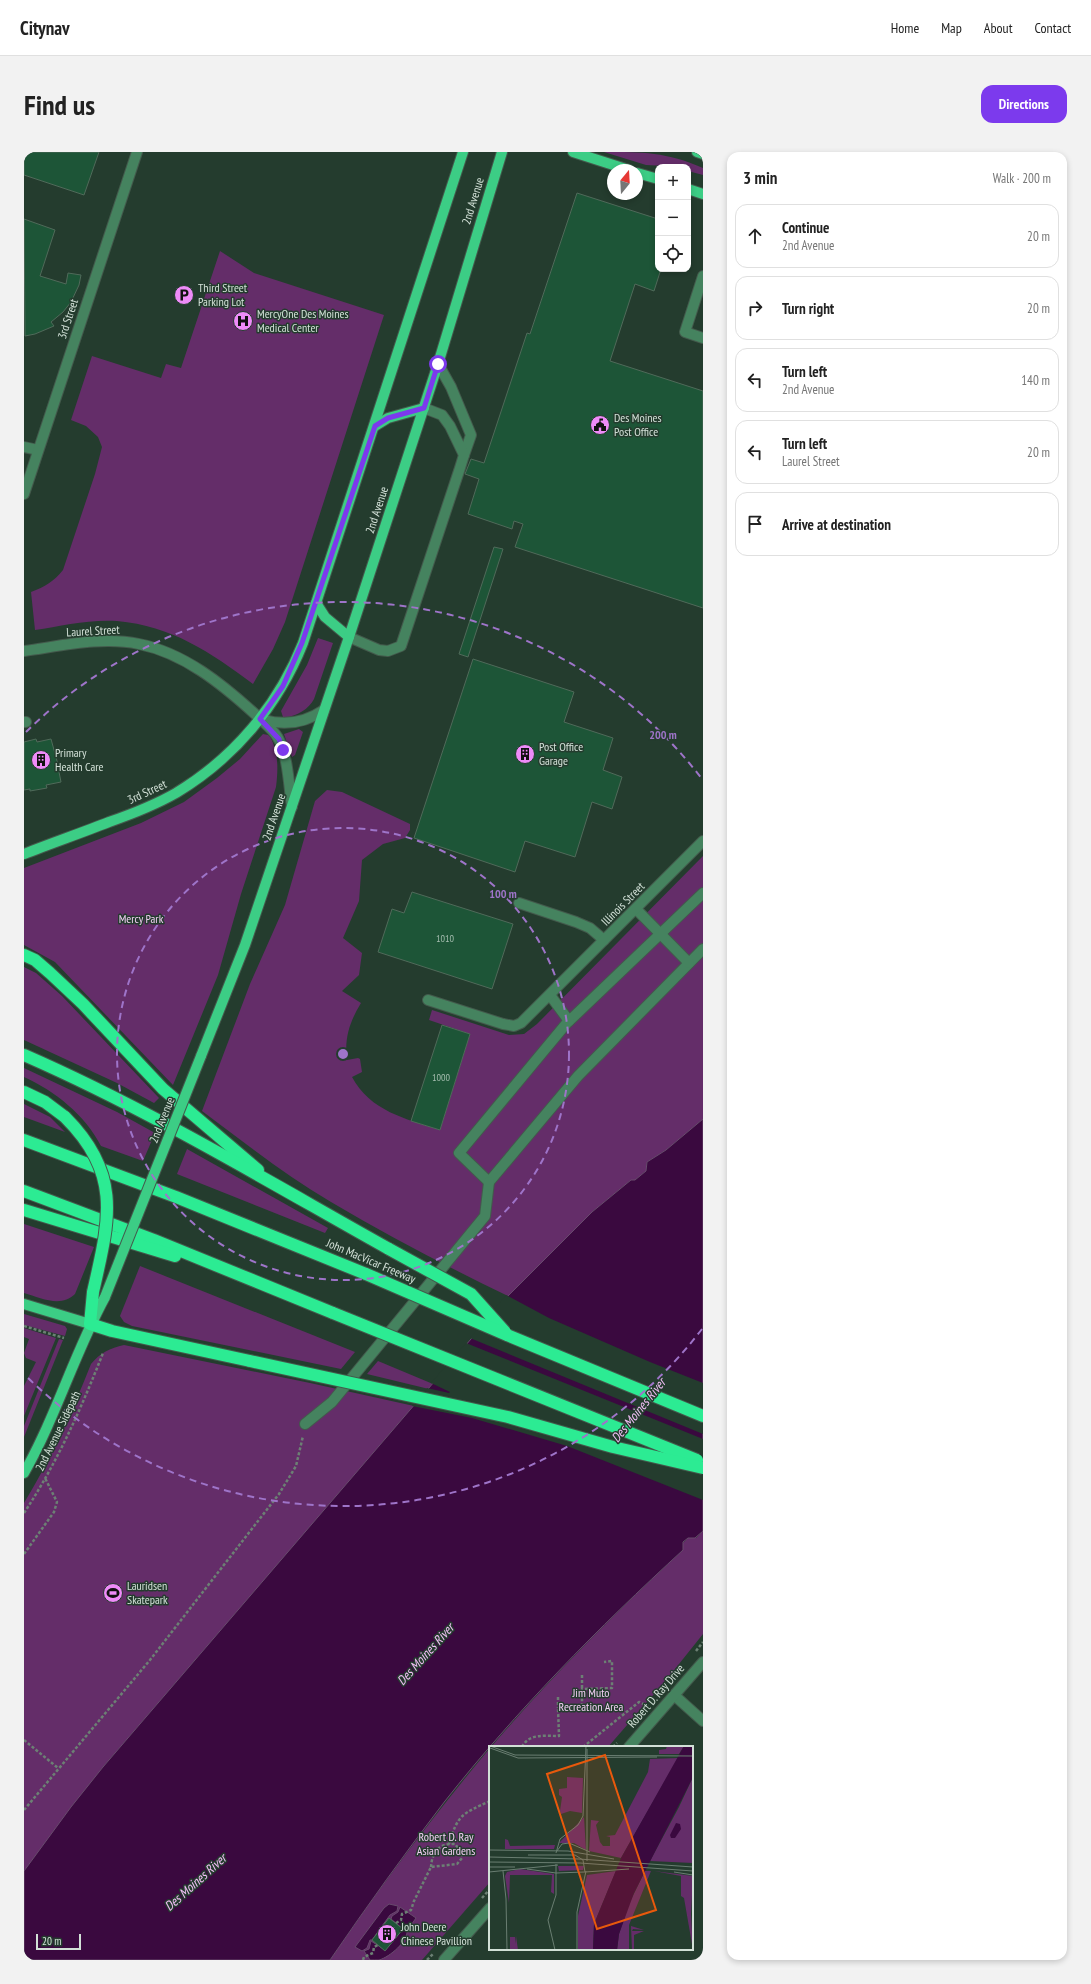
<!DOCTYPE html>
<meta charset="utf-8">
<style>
:root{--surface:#fff;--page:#f2f2f2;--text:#222;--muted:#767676;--line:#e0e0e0;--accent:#7c3aed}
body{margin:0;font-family:"PT Sans Narrow",sans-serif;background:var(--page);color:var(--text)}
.controls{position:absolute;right:12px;top:12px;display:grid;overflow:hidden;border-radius:8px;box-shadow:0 2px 6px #0003}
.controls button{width:36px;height:36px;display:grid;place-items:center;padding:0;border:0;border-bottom:1px solid var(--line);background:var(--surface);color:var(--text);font:20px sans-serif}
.compass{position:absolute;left:583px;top:12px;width:36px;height:36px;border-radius:50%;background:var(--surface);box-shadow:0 2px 6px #0003;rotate:18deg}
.scale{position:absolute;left:12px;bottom:10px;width:45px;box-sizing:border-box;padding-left:4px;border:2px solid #d2e0d7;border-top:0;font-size:11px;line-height:14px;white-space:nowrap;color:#d2e0d7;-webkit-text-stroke:3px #243c2e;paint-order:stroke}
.stop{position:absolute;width:12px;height:12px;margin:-9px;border:3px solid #7c3aed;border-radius:50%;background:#fff}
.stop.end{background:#7c3aed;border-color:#fff;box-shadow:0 1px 4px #0008}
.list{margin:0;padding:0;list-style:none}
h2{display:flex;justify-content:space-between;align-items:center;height:52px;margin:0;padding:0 16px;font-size:17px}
h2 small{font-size:13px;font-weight:400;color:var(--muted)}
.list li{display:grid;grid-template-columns:26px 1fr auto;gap:12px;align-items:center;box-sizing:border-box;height:64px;margin:0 8px 8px;padding:0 8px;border:1px solid var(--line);border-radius:12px}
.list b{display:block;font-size:15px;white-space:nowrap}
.list p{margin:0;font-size:13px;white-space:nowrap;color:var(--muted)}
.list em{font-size:13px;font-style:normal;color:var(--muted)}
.icon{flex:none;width:22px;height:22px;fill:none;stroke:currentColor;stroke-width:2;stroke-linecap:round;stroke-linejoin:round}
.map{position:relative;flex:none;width:679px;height:1808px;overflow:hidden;border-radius:12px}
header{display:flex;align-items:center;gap:24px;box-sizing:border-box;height:56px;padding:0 20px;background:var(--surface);border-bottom:1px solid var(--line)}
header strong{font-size:19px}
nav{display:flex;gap:22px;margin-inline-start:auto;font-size:14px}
.intro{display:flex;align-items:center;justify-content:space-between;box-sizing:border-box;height:96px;padding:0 24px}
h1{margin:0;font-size:28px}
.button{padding:10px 18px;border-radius:12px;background:var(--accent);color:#fff;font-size:14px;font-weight:700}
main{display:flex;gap:24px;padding:0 24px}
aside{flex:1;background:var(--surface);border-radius:12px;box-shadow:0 2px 6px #0003}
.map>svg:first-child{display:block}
</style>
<header>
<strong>Citynav</strong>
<nav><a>Home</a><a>Map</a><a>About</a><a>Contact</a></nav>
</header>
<div class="intro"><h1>Find us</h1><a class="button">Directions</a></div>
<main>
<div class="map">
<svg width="679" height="1808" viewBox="0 0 679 1808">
<rect width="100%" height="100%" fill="#243c2e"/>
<g fill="#642d69">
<path d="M580,0C618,0 643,0 679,16V23L664,19V15L622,13Z"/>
<path d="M196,99L230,121L360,163L261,470L249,497L229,532C186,500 148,474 93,469C66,467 37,474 11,478L7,440C21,435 30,429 39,418L71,322L78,295L74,285L62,274L47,268L68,204L137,226L142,212L157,216Z"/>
<path d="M294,486L309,491L290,547C285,557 271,566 259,565L257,559L283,513Z"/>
<polygon points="275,577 279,580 271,603 268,605 260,582"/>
<path d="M239,582L244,583L246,585C255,600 254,619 252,635L217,742L194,823L149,933L31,810L0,793V716L117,671L160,650L193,626L216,607Z"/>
<path d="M303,638L318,640L386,672V678L381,686L359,692L338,708L335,749L319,786L338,801L335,823L318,839L337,851C326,869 320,886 323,908L334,906L336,907L338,920L328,925C346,959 382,967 416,978L446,882L405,868L408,858L485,883L500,882L513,872L679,704V967L642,998L623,1010L622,1019L611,1028H607L568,1060L484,1144C424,1115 364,1084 307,1050C261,1023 220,990 178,959L226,832L261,753L291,649Z"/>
<polygon points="0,815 12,821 38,844 135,946 130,951 93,931 0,888"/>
<path d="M0,916L93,960L131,981L119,1009L77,994C61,963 31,939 0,925Z"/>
<polygon points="0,952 26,965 41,980 0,965"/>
<polygon points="163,997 304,1076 301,1081 153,1022"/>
<path d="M0,1072L70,1095L51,1142C37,1156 17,1146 0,1141Z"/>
<polygon points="116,1114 331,1200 317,1217 108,1174 100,1170 96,1164"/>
<polygon points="0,1162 41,1174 43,1177 41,1184 0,1173"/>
<polygon points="0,1176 32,1186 0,1264 0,1234 12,1210 2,1206 0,1201 5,1187 0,1185"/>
<polygon points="35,1187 39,1188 0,1285 0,1274"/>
<path d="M100,1193L286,1231L390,1254L79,1615L0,1719V1351C27,1307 48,1260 67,1212C76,1201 86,1196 100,1193Z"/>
<polygon points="354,1209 409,1232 405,1237 343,1222"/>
<path d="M679,1379V1482L643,1527L584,1595H467C527,1525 591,1461 659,1398V1391L664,1386H672Z"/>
<path d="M466,1596V1730L398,1808H306C356,1735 409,1664 466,1596Z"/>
</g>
<g fill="#3a093f" stroke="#684a6d">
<path d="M679,967V1379L671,1386H664L659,1390V1398C574,1476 492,1559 421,1649C381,1701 343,1754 306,1808H0V1719L47,1655L79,1615L484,1144L568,1060L607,1028H611L622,1019L623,1010L642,998Z"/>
<polygon points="365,1752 374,1754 373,1759 366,1763 348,1788 346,1788 343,1796 338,1799 331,1795 360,1756"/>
<path d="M376,1755L392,1766L383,1779C384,1789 366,1805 355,1808C353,1808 348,1808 346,1808L340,1799L345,1797L347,1789L361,1798L379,1777L367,1767L368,1764L374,1760Z"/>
</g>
<g fill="#243c2e">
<polygon points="482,1143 525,1166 626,1210 679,1231 679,1282 446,1186"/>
<polygon points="442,1191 679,1287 679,1348 543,1294 448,1266 388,1254 403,1236 425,1241 426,1240 407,1231"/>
</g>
<g fill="#1d5537" stroke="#506a5a">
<polygon points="0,0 75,0 60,43 0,23"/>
<polygon points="553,41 634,67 634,117 637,117 630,139 611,132 586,209 679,239 679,456 491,395 499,372 490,369 488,377 444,362 455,327 441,322 447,307 460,311 503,181 506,182"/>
<polygon points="0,67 31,78 16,124 42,132 44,121 57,123 55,133 47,150 39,160 27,170 30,174 11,182 1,184"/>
<polygon points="470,395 479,397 444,505 435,502"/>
<polygon points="449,507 550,540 540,570 589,586 579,618 598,625 588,657 568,650 551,705 501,689 491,720 390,686"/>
<polygon points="12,587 13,590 27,587 36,620 35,620 37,630 22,633 23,636 6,639 6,637 0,638 0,590"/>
<polygon points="388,740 489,772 468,837 354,800 368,757 380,761"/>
<polygon points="418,873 446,882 416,978 387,969"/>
<polygon points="365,1766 379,1777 361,1799 348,1788"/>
</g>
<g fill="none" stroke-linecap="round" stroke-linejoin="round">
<g stroke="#435a4c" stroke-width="12">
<g id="minor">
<polyline points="679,124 661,180 679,186"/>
<polyline points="414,212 427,235 447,283 440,303"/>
<polyline points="0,295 14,298"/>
<polyline points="0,342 113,0"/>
<polyline points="325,485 355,498 364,499 377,494 436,316 440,303 426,274 418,263 400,256"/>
<path d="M0,499C37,494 78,484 115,492C160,501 198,532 231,562C239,570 249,577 254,586C264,603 265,635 268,655"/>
<path d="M240,568C262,574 281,571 300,558"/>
<polyline points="0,570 2,570"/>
<polyline points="679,741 542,872 435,1001 465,1030 554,924 679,797"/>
<polyline points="495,751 552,770 566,776 580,788"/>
<polyline points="612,757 665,811"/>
<polyline points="526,843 545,869"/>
<polyline points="404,848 479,872 490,874 497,871 679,689"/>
<polyline points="281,1272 308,1250 461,1064 465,1030"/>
<polyline points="650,1543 679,1569"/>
<polyline points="605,1595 679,1510"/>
<polyline points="420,1808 466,1756"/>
</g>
</g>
<g stroke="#435a4c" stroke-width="12">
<g id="major">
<polyline points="549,0 605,18"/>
<polyline points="673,0 679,2"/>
<polyline points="613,21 634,27"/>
<polyline points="664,37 679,42"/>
<polyline points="351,274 364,266 400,256"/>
<polyline points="292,451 301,465 325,485"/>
<path d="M0,702C28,691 57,681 85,670C108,662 131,653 152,641C210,606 254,554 279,491L439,0"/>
<polyline points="177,904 221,793 325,485 414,212 478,0"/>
<polyline points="0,1152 66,1172"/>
<path d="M0,1321C32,1265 50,1202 81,1145"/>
</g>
</g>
<g stroke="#435a4c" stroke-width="14">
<g id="highway">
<polyline points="0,803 11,808 26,821 59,852 139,937 234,1018"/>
<path d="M0,903C126,958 245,1030 365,1097"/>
<polyline points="0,940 21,950 41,965"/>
<polyline points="0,988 152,1045 342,1122"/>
<polyline points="0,1039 130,1088 309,1161"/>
<polyline points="0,1058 151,1104"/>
<polyline points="69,1140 66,1172 88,1179 226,1209"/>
<polyline points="483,1183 679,1264"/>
</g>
</g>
<g stroke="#6c8074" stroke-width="2.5" stroke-dasharray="3 2" stroke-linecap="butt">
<polyline points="0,1174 40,1186"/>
<path d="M0,1361C33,1311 57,1257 79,1201"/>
<polyline points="0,1402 30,1360 33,1350 21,1326"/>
<polyline points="672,1499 679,1490"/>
<polyline points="558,1523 558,1537"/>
<polyline points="534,1545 534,1556"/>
<polyline points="0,1588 34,1616"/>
<path d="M498,1595C505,1581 521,1584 535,1584L534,1556H558V1537L588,1536V1509L580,1510"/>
<polyline points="559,1595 615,1550 624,1554"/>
<polyline points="589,1595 593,1591"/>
<polyline points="0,1658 126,1508 255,1342 272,1314 279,1284"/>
<path d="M425,1692C434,1662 438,1662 466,1649"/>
<polyline points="458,1746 466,1737"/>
<path d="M372,1771L377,1768L378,1762L387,1758L390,1749L407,1715L433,1712L438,1706V1701L431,1692C415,1691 408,1700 407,1715"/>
<polyline points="339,1808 340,1805 349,1801 350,1795 354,1793"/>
<polyline points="403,1808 409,1802"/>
</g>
<use href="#minor" stroke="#45835f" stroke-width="10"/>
<use href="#major" stroke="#3ccd85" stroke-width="10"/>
<use href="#highway" stroke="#2ceb93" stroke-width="12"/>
<g stroke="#435a4c" stroke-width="12" stroke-linecap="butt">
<polyline id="major-bridge" points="81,1145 177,904"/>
</g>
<g stroke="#435a4c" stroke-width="14" stroke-linecap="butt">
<g id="highway-bridge">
<path d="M41,965C99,1023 85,1069 69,1140"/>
<polyline points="365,1097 447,1142 481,1180"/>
<polyline points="342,1122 483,1183"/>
<polyline points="309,1161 673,1308"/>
<polyline points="226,1209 484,1265 589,1295 679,1316"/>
</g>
</g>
<use href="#major-bridge" stroke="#3ccd85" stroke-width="10"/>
<use href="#highway-bridge" stroke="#2ceb93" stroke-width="12"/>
</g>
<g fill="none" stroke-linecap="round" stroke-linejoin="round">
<polyline stroke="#7c3aed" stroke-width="5" points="259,598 255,587 236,567 259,534 278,491 351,274 364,266 400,256 414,212"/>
</g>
<g fill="none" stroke="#9e74c9" stroke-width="2" stroke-dasharray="7 5">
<circle cx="319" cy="902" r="226"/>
<path d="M678 1177A452 452 0 0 1 2 1224M2 580A452 452 0 0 1 678 627"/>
</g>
<defs>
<g id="parking-disc" transform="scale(1)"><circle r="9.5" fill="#ee8bf8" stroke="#243c2e"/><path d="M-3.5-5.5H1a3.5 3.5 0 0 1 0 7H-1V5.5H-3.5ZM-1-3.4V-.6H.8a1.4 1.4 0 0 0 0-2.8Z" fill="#111"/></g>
<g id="hospital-disc" transform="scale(1)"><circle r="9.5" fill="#ee8bf8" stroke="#243c2e"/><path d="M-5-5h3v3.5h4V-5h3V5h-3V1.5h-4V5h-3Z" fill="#111"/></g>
<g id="civic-disc" transform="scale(1)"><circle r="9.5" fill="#ee8bf8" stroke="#243c2e"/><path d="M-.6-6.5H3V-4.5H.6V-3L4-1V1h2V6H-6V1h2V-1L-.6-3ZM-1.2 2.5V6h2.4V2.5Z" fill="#111"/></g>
<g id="building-disc" transform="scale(1)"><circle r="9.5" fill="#ee8bf8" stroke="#243c2e"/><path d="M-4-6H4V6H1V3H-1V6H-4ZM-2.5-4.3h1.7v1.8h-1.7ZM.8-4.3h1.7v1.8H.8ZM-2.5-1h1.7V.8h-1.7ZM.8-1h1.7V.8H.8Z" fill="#111"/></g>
<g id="stadium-disc" transform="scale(1)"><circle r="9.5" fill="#ee8bf8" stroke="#243c2e"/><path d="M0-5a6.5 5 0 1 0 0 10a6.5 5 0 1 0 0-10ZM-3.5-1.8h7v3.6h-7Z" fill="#111"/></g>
</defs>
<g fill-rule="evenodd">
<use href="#parking-disc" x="160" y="143"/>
<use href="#hospital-disc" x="219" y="169"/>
<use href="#civic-disc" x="576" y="273"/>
<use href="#building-disc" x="501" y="602"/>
<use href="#building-disc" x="17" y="608"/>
<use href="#stadium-disc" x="89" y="1441"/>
<use href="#building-disc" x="363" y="1782"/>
</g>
<g text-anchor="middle" stroke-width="3" stroke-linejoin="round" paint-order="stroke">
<g font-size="10" fill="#a5bdaf">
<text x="421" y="790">1010</text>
<text x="417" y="929">1000</text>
</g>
<g font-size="12" fill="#d2e0d7" stroke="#243c2e">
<text transform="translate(449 49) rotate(-73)" y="4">2nd Avenue</text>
<text transform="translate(44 167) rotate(-72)" y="4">3rd Street</text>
<text transform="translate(353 358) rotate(-72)" y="4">2nd Avenue</text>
<text transform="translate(69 479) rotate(-3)" y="4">Laurel Street</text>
<text transform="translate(123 640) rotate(-25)" y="4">3rd Street</text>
<text transform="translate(250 665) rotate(-71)" y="4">2nd Avenue</text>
<text transform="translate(599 752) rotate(-45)" y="4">Illinois Street</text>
<text transform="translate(138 968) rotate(-68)" y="4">2nd Avenue</text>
<text transform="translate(347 1109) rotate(23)" y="4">John MacVicar Freeway</text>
<text transform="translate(34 1279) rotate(-64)" y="4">2nd Avenue Sidepath</text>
<text transform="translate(632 1544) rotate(-49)" y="4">Robert D. Ray Drive</text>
</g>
<g font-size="12" fill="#d2e0d7" stroke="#243c2e" text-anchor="start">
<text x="174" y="140">Third Street<tspan x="174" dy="14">Parking Lot</tspan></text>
<text x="233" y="166">MercyOne Des Moines<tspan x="233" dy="14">Medical Center</tspan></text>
<text x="590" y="270">Des Moines<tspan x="590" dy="14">Post Office</tspan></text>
<text x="515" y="599">Post Office<tspan x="515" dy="14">Garage</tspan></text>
<text x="31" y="605">Primary<tspan x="31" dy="14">Health Care</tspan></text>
<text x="103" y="1438">Lauridsen<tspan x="103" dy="14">Skatepark</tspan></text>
<text x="377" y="1779">John Deere<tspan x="377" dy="14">Chinese Pavillion</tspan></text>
</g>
<g font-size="12" fill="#f3cff5" stroke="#243c2e">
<text x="117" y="771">Mercy Park</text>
<text x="567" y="1545">Jim Muto<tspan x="567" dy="14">Recreation Area</tspan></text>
<text x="422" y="1689">Robert D. Ray<tspan x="422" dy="14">Asian Gardens</tspan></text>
</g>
<g font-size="13" font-style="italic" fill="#f5c0f9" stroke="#243c2e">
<text transform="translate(614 1258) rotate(-51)" y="5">Des Moines River</text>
<text transform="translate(401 1502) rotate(-48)" y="5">Des Moines River</text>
<text transform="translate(171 1730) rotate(-42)" y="5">Des Moines River</text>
</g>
</g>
<g transform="translate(465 1594)">
<rect width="204" height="204" fill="#243c2e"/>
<path d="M178,0H195L190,8H170V4L177,3ZM189,12L132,112L100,105L102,74L110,75L107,79L111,96L114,100H121V91L117,90L126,89L159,26L161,13ZM78,31L94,32L93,67L81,65L72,68L71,65L73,51L70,49V43L78,42ZM204,31V117L161,115L190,61ZM95,71L97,104L85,97H70ZM16,93L19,94L21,100L66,99L65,103H16ZM69,120H95L94,124L70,125ZM31,123L65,128V148L62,146L63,129H21L20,157L16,130L18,126ZM127,125L105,178L104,204H89V170L98,129ZM156,125H162L140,179V204H128L130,188L140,158ZM165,125L204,130L202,168L204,204L195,152L192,150V130ZM142,180L155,184L144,183L143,185H155L145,189V204H143ZM27,190L29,204H21V191H26V198Z" fill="#642d69"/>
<path d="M195,0H204V31L145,147L130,188L128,204H104L105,178L132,112ZM187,77L191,78L192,83L186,92H182L181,89Z" fill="#3a093f"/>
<path fill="none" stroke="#6a7e72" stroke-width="1" d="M1,0L26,9L204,10M1,2L29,12L168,11M0,104L79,105L125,113M68,105L73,98L80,97L101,106M67,107L71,93L89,79L94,70L97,0M39,109H86L94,114L96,126L140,123M0,111L90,113L204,121M98,115V3M0,116L91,117L204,125M0,121H26M38,123L67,127M14,125L17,153L18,204M0,126L69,119M185,126L204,129M67,127L96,126M66,204L59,174L67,149V118M88,204V166L97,125"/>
<path fill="#e8590c" fill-opacity="0.15" stroke="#e8590c" stroke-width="2" d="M116,9L167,164L108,183L58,28Z"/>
<rect width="204" height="204" fill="none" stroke="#d2e0d7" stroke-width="2"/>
</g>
<circle cx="319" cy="902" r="6" fill="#9e74c9" stroke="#243c2e" stroke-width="2"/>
<g font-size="12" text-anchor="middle" font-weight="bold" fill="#9e74c9" stroke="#243c2e" stroke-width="3" stroke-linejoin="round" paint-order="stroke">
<text x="639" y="587">200 m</text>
<text x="479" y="746">100 m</text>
</g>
</svg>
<div class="controls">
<button>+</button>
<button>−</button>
<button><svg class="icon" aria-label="locate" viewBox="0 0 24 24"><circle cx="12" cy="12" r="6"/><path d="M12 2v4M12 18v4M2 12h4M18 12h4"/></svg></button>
</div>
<svg class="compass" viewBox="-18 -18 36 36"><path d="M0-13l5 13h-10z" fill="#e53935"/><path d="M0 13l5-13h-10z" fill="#767676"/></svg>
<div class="scale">20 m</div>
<div class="stop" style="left:414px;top:212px"></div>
<div class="stop end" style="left:259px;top:598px"></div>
</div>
<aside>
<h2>3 min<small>Walk · 200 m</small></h2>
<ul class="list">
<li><svg class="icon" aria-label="ahead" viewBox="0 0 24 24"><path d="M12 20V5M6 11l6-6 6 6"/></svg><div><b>Continue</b><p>2nd Avenue</p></div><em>20 m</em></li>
<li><svg class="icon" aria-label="right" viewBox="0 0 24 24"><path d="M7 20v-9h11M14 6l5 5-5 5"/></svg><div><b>Turn right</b></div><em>20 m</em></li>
<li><svg class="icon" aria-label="left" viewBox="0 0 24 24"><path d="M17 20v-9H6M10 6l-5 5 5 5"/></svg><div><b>Turn left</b><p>2nd Avenue</p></div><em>140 m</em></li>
<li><svg class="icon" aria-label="left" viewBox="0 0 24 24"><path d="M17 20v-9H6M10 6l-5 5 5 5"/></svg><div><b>Turn left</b><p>Laurel Street</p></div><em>20 m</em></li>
<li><svg class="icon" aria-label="arrive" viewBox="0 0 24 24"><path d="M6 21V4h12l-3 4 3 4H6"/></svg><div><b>Arrive at destination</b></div></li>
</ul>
</aside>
</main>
